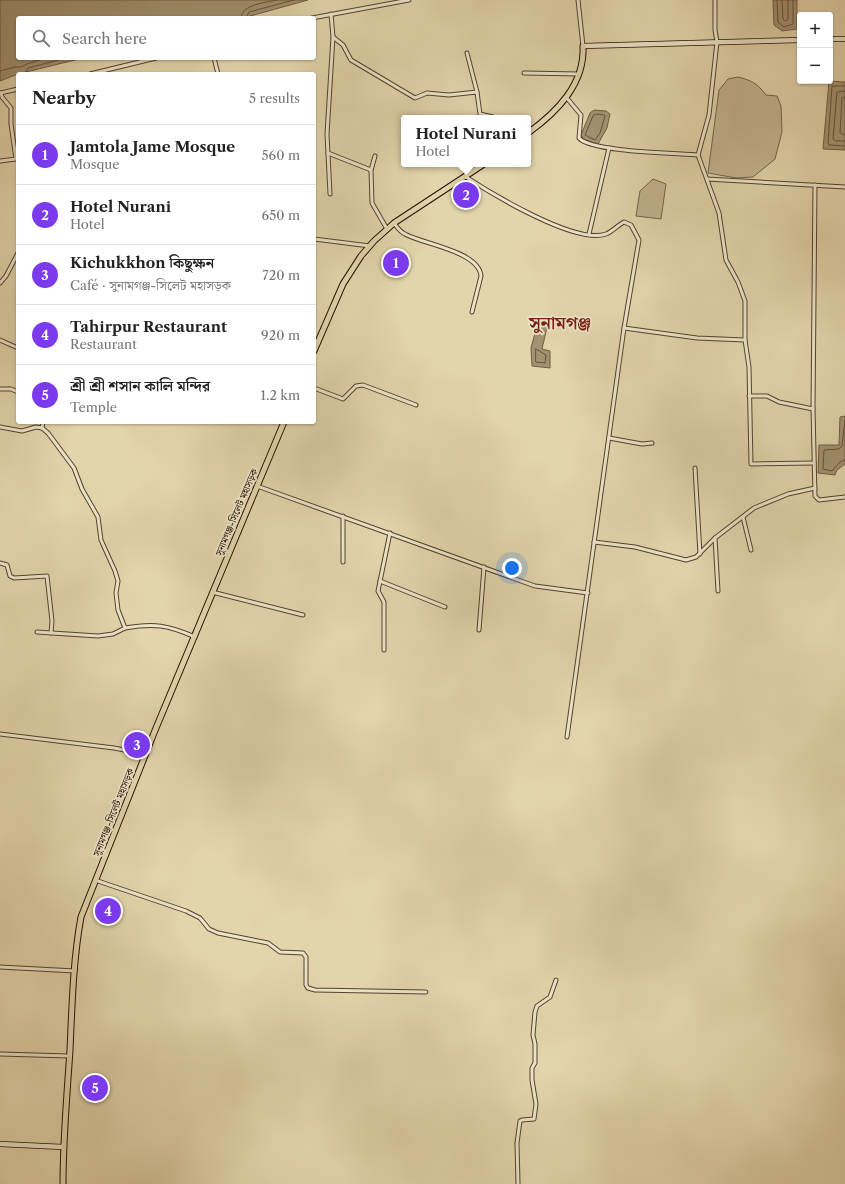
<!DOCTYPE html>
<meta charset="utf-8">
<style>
:root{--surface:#fff;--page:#f6f6f6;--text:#222;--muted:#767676;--line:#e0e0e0;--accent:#7c3aed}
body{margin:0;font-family:"Libre Caslon Text","Noto Serif Bengali",serif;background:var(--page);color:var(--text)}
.controls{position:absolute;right:12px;top:12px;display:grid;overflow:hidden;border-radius:4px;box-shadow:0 1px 3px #0004}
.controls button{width:36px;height:36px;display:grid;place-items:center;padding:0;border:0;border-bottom:1px solid var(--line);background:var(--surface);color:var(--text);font:20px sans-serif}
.you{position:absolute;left:512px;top:568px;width:14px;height:14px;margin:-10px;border:3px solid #fff;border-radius:50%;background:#1a73e8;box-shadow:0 0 0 6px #1a73e833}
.badge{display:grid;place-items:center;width:26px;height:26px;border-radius:50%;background:var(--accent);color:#fff;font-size:13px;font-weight:700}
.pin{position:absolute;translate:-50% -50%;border:2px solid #fff;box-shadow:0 1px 4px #0006}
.popup{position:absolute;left:401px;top:115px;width:130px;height:52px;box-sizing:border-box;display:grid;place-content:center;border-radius:4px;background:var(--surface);filter:drop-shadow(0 1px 3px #0005);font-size:13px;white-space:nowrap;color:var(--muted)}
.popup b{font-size:15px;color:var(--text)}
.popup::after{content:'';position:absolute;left:50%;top:100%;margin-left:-8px;border:8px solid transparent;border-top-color:var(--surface)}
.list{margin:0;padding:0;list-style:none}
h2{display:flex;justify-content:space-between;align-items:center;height:52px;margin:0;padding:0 16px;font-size:17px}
h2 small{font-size:13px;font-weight:400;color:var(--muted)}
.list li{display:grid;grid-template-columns:26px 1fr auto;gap:12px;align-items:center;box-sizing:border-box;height:60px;padding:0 16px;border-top:1px solid var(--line)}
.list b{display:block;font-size:15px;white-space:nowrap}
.list p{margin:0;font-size:13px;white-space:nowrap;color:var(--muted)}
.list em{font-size:13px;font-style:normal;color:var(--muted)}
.icon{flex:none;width:22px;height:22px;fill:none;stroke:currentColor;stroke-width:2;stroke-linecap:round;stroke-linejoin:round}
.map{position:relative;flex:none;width:845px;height:1184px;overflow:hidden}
.search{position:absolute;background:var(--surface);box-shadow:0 1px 3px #0004;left:16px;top:16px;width:300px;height:44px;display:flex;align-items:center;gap:10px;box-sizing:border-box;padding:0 14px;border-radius:4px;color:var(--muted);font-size:15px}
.panel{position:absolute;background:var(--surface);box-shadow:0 1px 3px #0004;left:16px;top:72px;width:300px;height:352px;border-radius:4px}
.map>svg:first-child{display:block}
</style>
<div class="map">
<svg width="845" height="1184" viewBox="0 0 845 1184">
<rect width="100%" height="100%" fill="#e2d4ab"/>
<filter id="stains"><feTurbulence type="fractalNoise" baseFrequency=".005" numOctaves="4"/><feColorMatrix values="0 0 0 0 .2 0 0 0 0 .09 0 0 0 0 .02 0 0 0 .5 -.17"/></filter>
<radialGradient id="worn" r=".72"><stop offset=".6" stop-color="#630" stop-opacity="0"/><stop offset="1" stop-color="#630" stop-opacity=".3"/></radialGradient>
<g fill="#c2b38f" stroke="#74624a">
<path d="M738,77C751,80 758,84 766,95L777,96L781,106L782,132L775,159L753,177L736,178L708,173L719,90L728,79Z"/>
<polygon points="653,179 666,184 661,219 636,216 640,191"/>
</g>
<g fill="#a29272" stroke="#705e46">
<polygon points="0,0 308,0 243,18 18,18 18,58 83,58 18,74 0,81"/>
<polygon points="773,0 797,0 797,29 782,31 774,25"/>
<polygon points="829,81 845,82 845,150 823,149"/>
<polygon points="594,110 606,111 610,114 607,128 598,144 584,140 581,135 590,113"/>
<polygon points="538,322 548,323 542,349 550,351 550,368 532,366 531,348"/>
<polygon points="845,416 845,464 837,470 835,475 818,473 819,445 839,445 840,417"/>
</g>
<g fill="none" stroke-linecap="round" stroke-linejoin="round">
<g stroke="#64523b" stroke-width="1">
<polyline points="777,0 778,22 784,27 793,24 793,0"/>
<polyline points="782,0 783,19 785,21 788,19 788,0"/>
<path d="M241,18C242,4 265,3 277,0"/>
<polyline points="246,18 249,12 294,0"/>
<polyline points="0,71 15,67 21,67 27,64 46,58"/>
<polyline points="25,74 28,68 66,58"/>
<polyline points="845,86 832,86 828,143 829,145 845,146"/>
<polyline points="845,91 837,92 833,139 835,141 845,141"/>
<polyline points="845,97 842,98 840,133 845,135"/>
<polygon points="596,114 604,115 605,116 600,133 595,140 585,135 593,116"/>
<polygon points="536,349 546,355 545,363 536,362"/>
<polyline points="845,420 842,446 839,449 824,450 823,469 832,471 840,462 845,460"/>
</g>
<g stroke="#54422e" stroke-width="5">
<g id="minor">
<polyline points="578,0 583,46"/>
<polyline points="715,0 715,30 717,42 709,115 698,155 719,213 726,260 738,282 745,301 745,340 749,367 751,464 814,463"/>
<polyline points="331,14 333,37 343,45 351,60 415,98 427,93 449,95 477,92 480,114 497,118"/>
<polyline points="312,18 409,0"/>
<polyline points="467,53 477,92"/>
<polyline points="214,58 218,74"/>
<polyline points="524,73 579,74"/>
<polyline points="90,74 156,58"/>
<polyline points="0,93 18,89"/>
<path d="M566,97L581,115L579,138C591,152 677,153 698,155"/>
<polyline points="328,153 371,170"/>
<polyline points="375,156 371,170 372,203 387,229"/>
<polyline points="0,161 16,159 11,124 11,108 2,97 1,93"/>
<path d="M466,177C492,194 576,245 606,234C612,232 618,225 624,222L631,225L639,240L624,328L567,737"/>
<polyline points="707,179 845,187"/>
<polyline points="815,185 813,409 815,496 819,500 845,497"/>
<polyline points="330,194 327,134 333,37"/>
<path d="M394,223C397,227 400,232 405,234C422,244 479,251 481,276L472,312"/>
<polyline points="589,234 609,148"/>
<polyline points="314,239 370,246"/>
<polyline points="0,283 6,276 18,253"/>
<polyline points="624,328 697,338 745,340"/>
<polyline points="0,340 18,348"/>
<polyline points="314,388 343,399 356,386 363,385 416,405"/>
<polyline points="0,389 11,389 18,392"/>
<polyline points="749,396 767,396 779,402 813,409"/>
<path d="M0,427L22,431L36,427L42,428L48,433L74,468L82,489L98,517L101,540L115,571L118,581L116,593L118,610L125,628C154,623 168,625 195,637"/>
<polyline points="42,428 43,422"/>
<polyline points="609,438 642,444 652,443"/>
<polyline points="695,468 700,554"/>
<polyline points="257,486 535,586 588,593"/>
<polyline points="743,517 751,550"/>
<polyline points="715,538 718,591"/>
<polyline points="594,542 635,547 686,560 696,557 715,538 754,508 788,494 815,488"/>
<polyline points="343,562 343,516"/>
<polyline points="0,563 7,565 10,576 14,578 47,576 52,621 51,633"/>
<polyline points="380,581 445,607"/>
<polyline points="212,592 303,615"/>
<polyline points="479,630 484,567"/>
<polyline points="37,632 98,636 113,634 125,628"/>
<polyline points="384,650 384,602 378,591 390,533"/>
<polyline points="0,734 114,748 145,754"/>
<polyline points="95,880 186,911 200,918 209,929 218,933 268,943 280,952 303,953 306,957 306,985 308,988 315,990 426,992"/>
<polyline points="0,967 75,971"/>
<polyline points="0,1054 69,1056"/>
<polyline points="518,1184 517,1143 520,1121 522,1120 534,1119 536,1104 532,1080 532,1068 535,1063 535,1044 533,1035 535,1012 537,1006 550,997 556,980"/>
</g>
</g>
<g stroke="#251104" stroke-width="6">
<g id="secondary">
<polyline points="830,39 845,39"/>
<polyline points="583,46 800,40"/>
<polyline points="0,1144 63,1147"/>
</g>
</g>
<g stroke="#251104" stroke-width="7">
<g id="primary">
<path d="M528,133C557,112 585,84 583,46"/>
<polyline points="314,351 343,284 361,256 374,241 394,223 484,164"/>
<path d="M63,1184C63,1139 67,1095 70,1050C72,1006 73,961 81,917L156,728L284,422"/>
</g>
</g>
<use href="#minor" stroke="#ece3c8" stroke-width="3"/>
<use href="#secondary" stroke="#ece3c8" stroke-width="4.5"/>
<use href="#primary" stroke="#e2d4ab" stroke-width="5"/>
</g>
<g text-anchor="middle" stroke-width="3.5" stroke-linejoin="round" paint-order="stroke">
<g font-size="10" fill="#251104" stroke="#ece3c8">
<text transform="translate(236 512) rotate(-67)" y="4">সুনামগঞ্জ-সিলেট মহাসড়ক</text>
<text transform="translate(113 812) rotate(-68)" y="4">সুনামগঞ্জ-সিলেট মহাসড়ক</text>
</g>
<g font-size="18" font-weight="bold" fill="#7a1f14" stroke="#ece3c8">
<text x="560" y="329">সুনামগঞ্জ</text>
</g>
</g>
<rect width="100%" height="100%" filter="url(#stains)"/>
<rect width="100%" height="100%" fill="url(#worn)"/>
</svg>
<div class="controls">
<button>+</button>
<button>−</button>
</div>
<div class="you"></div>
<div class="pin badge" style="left:396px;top:263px">1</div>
<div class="pin badge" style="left:466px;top:195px">2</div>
<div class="popup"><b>Hotel Nurani</b>Hotel</div>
<div class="pin badge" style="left:137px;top:745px">3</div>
<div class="pin badge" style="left:108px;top:911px">4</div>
<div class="pin badge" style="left:95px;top:1088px">5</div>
<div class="search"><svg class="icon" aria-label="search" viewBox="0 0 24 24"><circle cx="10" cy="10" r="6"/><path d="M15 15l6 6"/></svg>Search here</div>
<section class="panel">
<h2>Nearby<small>5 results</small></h2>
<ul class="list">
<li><span class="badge">1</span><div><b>Jamtola Jame Mosque</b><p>Mosque</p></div><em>560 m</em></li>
<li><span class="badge">2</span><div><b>Hotel Nurani</b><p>Hotel</p></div><em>650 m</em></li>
<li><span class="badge">3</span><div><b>Kichukkhon কিছুক্ষন</b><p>Café · সুনামগঞ্জ-সিলেট মহাসড়ক</p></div><em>720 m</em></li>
<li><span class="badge">4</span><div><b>Tahirpur Restaurant</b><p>Restaurant</p></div><em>920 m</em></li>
<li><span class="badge">5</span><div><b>শ্রী শ্রী শসান কালি মন্দির</b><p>Temple</p></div><em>1.2 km</em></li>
</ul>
</section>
</div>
